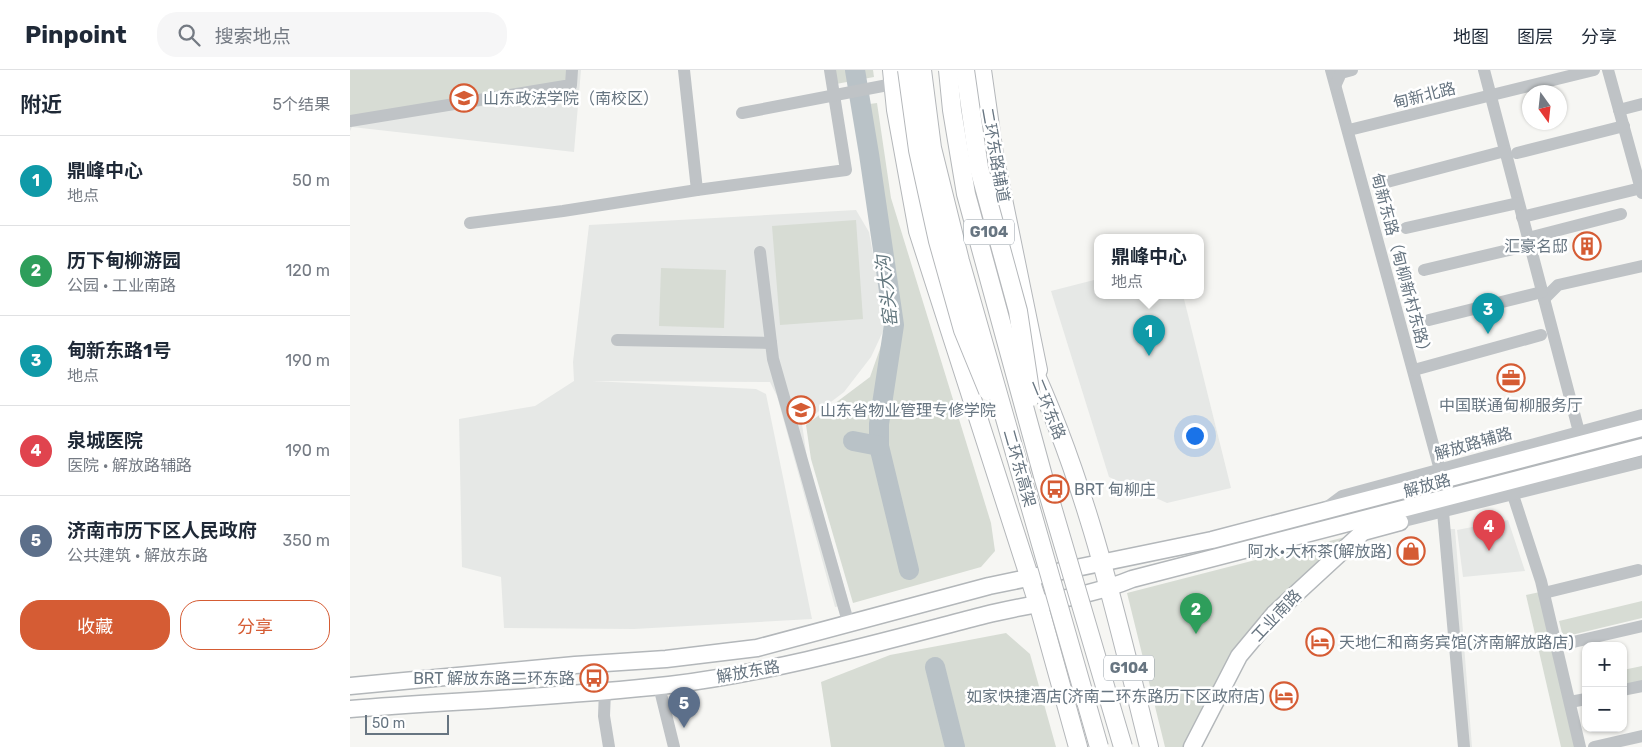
<!DOCTYPE html>
<html lang="zh">
<meta charset="utf-8">
<style>
:root{--surface:#fff;--page:#f6f6f7;--text:#1f2937;--muted:#747a83;--line:#e0e1e3;--accent:#d55c34}
body{margin:0;font-family:Rubik,"Noto Sans SC",sans-serif;background:var(--page);color:var(--text)}
.controls{position:absolute;right:15px;bottom:15px;display:grid;overflow:hidden;border-radius:10px;box-shadow:0 1px 4px #0004}
.controls button{width:45px;height:45px;display:grid;place-items:center;padding:0;border:0;border-bottom:1px solid var(--line);background:var(--surface);color:var(--text);font:25px sans-serif}
.compass{position:absolute;left:1172px;top:15px;width:45px;height:45px;border-radius:50%;background:var(--surface);box-shadow:0 1px 4px #0004;rotate:165deg}
.scale{position:absolute;left:15px;bottom:12px;width:84px;box-sizing:border-box;padding-left:5px;border:2px solid #677581;border-top:0;font-size:14px;line-height:18px;white-space:nowrap;color:#677581;-webkit-text-stroke:4px #fff;paint-order:stroke}
.you{position:absolute;left:844px;top:365px;width:18px;height:18px;margin:-12px;border:4px solid #fff;border-radius:50%;background:#1a73e8;box-shadow:0 0 0 8px #1a73e833}
.badge{display:grid;place-items:center;width:32px;height:32px;border-radius:50%;background:var(--accent);color:#fff;font-size:16px;font-weight:700}
.pin{position:absolute;translate:-50% -41px;filter:drop-shadow(0 1px 2px #0008)}
.pin::after{content:'';position:absolute;top:26px;width:18px;height:15px;background:inherit;clip-path:polygon(0 0,100% 0,50% 100%)}
.popup{position:absolute;left:744px;top:164px;width:110px;height:65px;box-sizing:border-box;display:grid;place-content:center;border-radius:10px;background:var(--surface);filter:drop-shadow(0 1px 4px #0005);font-size:16px;white-space:nowrap;color:var(--muted)}
.popup b{font-size:19px;color:var(--text)}
.popup::after{content:'';position:absolute;left:50%;top:100%;margin-left:-10px;border:10px solid transparent;border-top-color:var(--surface)}
.list{margin:0;padding:0;list-style:none}
h2{display:flex;justify-content:space-between;align-items:center;height:65px;margin:0;padding:0 20px;font-size:21px}
h2 small{font-size:16px;font-weight:400;color:var(--muted)}
.list li{display:grid;grid-template-columns:32px 1fr auto;gap:15px;align-items:center;box-sizing:border-box;height:90px;padding:0 20px;border-top:1px solid var(--line)}
.list b{display:block;font-size:19px;white-space:nowrap}
.list p{margin:0;font-size:16px;white-space:nowrap;color:var(--muted)}
.list em{font-size:16px;font-style:normal;color:var(--muted)}
.actions{display:flex;gap:10px;padding:15px 20px}
.actions a{flex:1;padding:11px 0;border:1px solid var(--accent);border-radius:20px;text-align:center;font-size:18px;color:var(--accent)}
.actions .main{background:var(--accent);color:#fff}
.icon{flex:none;width:28px;height:28px;fill:none;stroke:currentColor;stroke-width:2;stroke-linecap:round;stroke-linejoin:round}
.map{position:relative;flex:none;width:1292px;height:677px;overflow:hidden}
header{display:flex;align-items:center;gap:30px;box-sizing:border-box;height:70px;padding:0 25px;background:var(--surface);border-bottom:1px solid var(--line)}
header strong{font-size:24px}
nav{display:flex;gap:28px;margin-inline-start:auto;font-size:18px}
.search{width:350px;height:45px;background:var(--page);display:flex;align-items:center;gap:12px;box-sizing:border-box;padding:0 18px;border-radius:20px;color:var(--muted);font-size:19px}
main{display:flex}
aside{flex:1;background:var(--surface)}
.map>svg:first-child{display:block}
</style>
<header>
<strong>Pinpoint</strong>
<div class="search"><svg class="icon" aria-label="search" viewBox="0 0 24 24"><circle cx="10" cy="10" r="6"/><path d="M15 15l6 6"/></svg>搜索地点</div>
<nav><a>地图</a><a>图层</a><a>分享</a></nav>
</header>
<main>
<aside>
<h2>附近<small>5个结果</small></h2>
<ul class="list">
<li><span class="badge" style="background:#0f9aa8">1</span><div><b>鼎峰中心</b><p>地点</p></div><em>50 m</em></li>
<li><span class="badge" style="background:#2e9e5b">2</span><div><b>历下甸柳游园</b><p>公园 · 工业南路</p></div><em>120 m</em></li>
<li><span class="badge" style="background:#0f9aa8">3</span><div><b>甸新东路1号</b><p>地点</p></div><em>190 m</em></li>
<li><span class="badge" style="background:#e0444e">4</span><div><b>泉城医院</b><p>医院 · 解放路辅路</p></div><em>190 m</em></li>
<li><span class="badge" style="background:#5c6f8a">5</span><div><b>济南市历下区人民政府</b><p>公共建筑 · 解放东路</p></div><em>350 m</em></li>
</ul>
<div class="actions"><a class="main">收藏</a><a>分享</a></div>
</aside>
<div class="map">
<svg width="1292" height="677" viewBox="0 0 1292 677">
<rect width="100%" height="100%" fill="#f6f6f3"/>
<g fill="#e6e8e6">
<polygon points="0,0 231,0 224,82 2,57 0,61"/>
<polygon points="506,140 519,162 536,255 521,287 494,322 452,354 457,388 499,534 485,537 427,326 420,312 242,311 406,319 416,324 462,549 284,559 154,558 151,507 112,497 109,349 185,336 224,311 223,292 239,155"/>
<polygon points="748,209 748,225 833,225 881,418 817,433 759,407 701,221"/>
<polygon points="1158,450 1175,501 1113,507 1107,460"/>
<polygon points="1098,459 1105,459 1122,677 1115,677"/>
</g>
<g fill="#d7dcd4">
<polygon points="0,0 222,0 220,24 0,54"/>
<polygon points="484,0 523,0 524,7 486,14"/>
<polygon points="527,33 541,128 641,453 645,481 631,497 503,533 461,389 456,355 520,307 538,256 550,254 505,36"/>
<polygon points="506,150 513,249 430,255 422,156"/>
<polygon points="311,198 376,200 374,258 309,256"/>
<polygon points="1003,465 922,542 840,677 815,677 777,523"/>
<polygon points="1190,522 1225,677 1211,677 1176,525"/>
<polygon points="1292,531 1292,548 1213,567 1209,551"/>
<polygon points="656,563 680,584 706,677 481,677 471,612 540,585"/>
<polygon points="1292,596 1292,613 1273,617 1273,600"/>
</g>
<g fill="none" stroke-linecap="round" stroke-linejoin="round">
<g stroke="#b9c2c7" stroke-width="20">
<polyline points="505,0 519,84 544,255 529,354 529,376 559,500"/>
<polyline points="503,371 529,376"/>
<polyline points="585,597 605,677"/>
</g>
<g stroke="#b3b7ba" stroke-width="19">
<g id="major">
<polyline points="0,616 225,595 316,589 407,578 639,516 862,470 1292,358"/>
<path d="M0,639C106,631 213,627 319,615C426,602 531,572 635,545C683,533 736,528 782,509L1292,377"/>
<polyline points="842,677 889,586 924,544 1013,462 1050,452"/>
</g>
</g>
<g stroke="#b4b7ba" stroke-width="20">
<g id="highway">
<polyline points="542,0 546,40 568,161 690,540 728,677"/>
<polyline points="632,0 644,85 688,300"/>
<polyline points="611,23 615,65 623,98"/>
<path d="M677,286C736,410 766,544 799,677"/>
</g>
</g>
<g stroke="#bfc3c6" stroke-width="12">
<polyline points="334,0 347,120 496,100 480,0"/>
<polyline points="981,0 1090,400"/>
<polyline points="1134,0 1229,362"/>
<polyline points="1258,0 1292,123"/>
<polyline points="986,14 991,3 1002,0"/>
<polyline points="1269,40 1292,34"/>
<polyline points="392,43 543,14"/>
<polyline points="0,51 221,15 222,0"/>
<polyline points="999,60 1244,0"/>
<polyline points="1167,83 1274,56"/>
<polyline points="1037,112 1155,81"/>
<polyline points="1172,147 1291,118"/>
<polyline points="120,153 213,141 347,120"/>
<polyline points="1056,158 1168,133"/>
<polyline points="1178,168 1271,144"/>
<polyline points="410,182 423,289 499,555"/>
<polyline points="1074,200 1180,175"/>
<polyline points="1194,229 1208,215 1292,196"/>
<polyline points="1079,250 1192,222"/>
<polyline points="267,270 421,273"/>
<polyline points="1064,300 1191,265"/>
<polyline points="1163,425 1191,511 1230,677"/>
<polyline points="976,438 992,426 1292,345"/>
<polyline points="1093,442 1114,677"/>
<polyline points="1050,452 1292,392"/>
<polyline points="1194,523 1288,500"/>
<polyline points="1206,576 1292,556"/>
<polyline points="309,616 324,677"/>
<polyline points="255,620 254,646 259,677"/>
<polyline points="1273,620 1292,616"/>
<polyline points="1220,632 1236,629"/>
<polyline points="1244,677 1292,666"/>
</g>
<use href="#major" stroke="#fff" stroke-width="16"/>
<use href="#highway" stroke="#fff" stroke-width="18"/>
<g stroke="#b4b7ba" stroke-width="20" stroke-linecap="butt">
<g id="highway-bridge">
<polyline points="557,0 568,80 588,171 613,260 638,321"/>
<polyline points="572,0 582,78 610,191 749,677"/>
<polyline points="598,0 602,40 616,124 693,406 773,677"/>
<polyline points="615,0 629,98 668,241 681,327"/>
</g>
</g>
<use href="#highway-bridge" stroke="#fff" stroke-width="18"/>
</g>
<defs>
<g id="university-ring" transform="scale(1.4375)"><circle r="9.5" fill="#fff" stroke="#d55c34" stroke-width="1.5"/><path d="M0-5L7-2L0 1L-7-2ZM-4 1L0 2.5L4 1V4Q0 6-4 4Z" fill="#d55c34"/></g>
<g id="building-ring" transform="scale(1.4375)"><circle r="9.5" fill="#fff" stroke="#d55c34" stroke-width="1.5"/><path d="M-4-6H4V6H1V3H-1V6H-4ZM-2.5-4.3h1.7v1.8h-1.7ZM.8-4.3h1.7v1.8H.8ZM-2.5-1h1.7V.8h-1.7ZM.8-1h1.7V.8H.8Z" fill="#d55c34"/></g>
<g id="office-ring" transform="scale(1.4375)"><circle r="9.5" fill="#fff" stroke="#d55c34" stroke-width="1.5"/><path d="M-6-3h4V-5.5h4V-3h4V5H-6ZM-1-4.5V-3h2v-1.5ZM-6 0V1H6V0Z" fill="#d55c34"/></g>
<g id="school-ring" transform="scale(1.4375)"><circle r="9.5" fill="#fff" stroke="#d55c34" stroke-width="1.5"/><path d="M0-5L7-2L0 1L-7-2ZM-4 1L0 2.5L4 1V4Q0 6-4 4Z" fill="#d55c34"/></g>
<g id="bus-ring" transform="scale(1.4375)"><circle r="9.5" fill="#fff" stroke="#d55c34" stroke-width="1.5"/><path d="M-5-6H5V4H4V6H2V4H-2V6H-4V4H-5ZM-3.5-4V0h7V-4ZM-3.5 1.2v1.5H-2V1.2ZM2 1.2v1.5H3.5V1.2Z" fill="#d55c34"/></g>
<g id="shop-ring" transform="scale(1.4375)"><circle r="9.5" fill="#fff" stroke="#d55c34" stroke-width="1.5"/><path d="M-5-2.5h2.3a2.7 3.5 0 0 1 5.4 0H5L5.5 6h-11ZM-1.5-2.5h3a1.5 2.3 0 0 0-3 0Z" fill="#d55c34"/></g>
<g id="hotel-ring" transform="scale(1.4375)"><circle r="9.5" fill="#fff" stroke="#d55c34" stroke-width="1.5"/><path d="M-6-4.5h1.5V1H6V5H4.5V3h-9V5H-6ZM-4 0a1.8 1.8 0 1 1 3.6 0ZM.5 0V-2.5h3Q6-2.5 6 0Z" fill="#d55c34"/></g>
</defs>
<g fill-rule="evenodd">
<use href="#university-ring" x="114" y="28"/>
<use href="#building-ring" x="1237" y="176"/>
<use href="#office-ring" x="1161" y="308"/>
<use href="#school-ring" x="451" y="340"/>
<use href="#bus-ring" x="705" y="419"/>
<use href="#shop-ring" x="1061" y="481"/>
<use href="#hotel-ring" x="970" y="572"/>
<use href="#bus-ring" x="244" y="608"/>
<use href="#hotel-ring" x="934" y="626"/>
</g>
<g text-anchor="middle" stroke-width="5" stroke-linejoin="round" paint-order="stroke">
<g fill="#fff" stroke="#959ea7" stroke-width="1">
<rect x="614" y="149.5" width="50" height="25" rx="4"/>
<rect x="754" y="585.5" width="50" height="25" rx="4"/>
</g>
<g font-size="15" font-weight="bold" fill="#677581">
<text x="639" y="167">G104</text>
<text x="779" y="603">G104</text>
</g>
<g font-size="16" fill="#677581" stroke="#fff">
<text transform="translate(1074 25) rotate(-14)" y="6">甸新北路</text>
<text transform="translate(646 85) rotate(80)" y="6">二环东路辅道</text>
<text transform="translate(1052 196) rotate(75)" y="6">甸新东路（甸柳新村东路）</text>
<text transform="translate(699 339) rotate(68)" y="6">二环东路</text>
<text transform="translate(1123 373) rotate(-16)" y="6">解放路辅路</text>
<text transform="translate(670 398) rotate(74)" y="6">二环东高架</text>
<text transform="translate(1077 415) rotate(-15)" y="6">解放路</text>
<text transform="translate(926 545) rotate(-47)" y="6">工业南路</text>
<text transform="translate(398 601) rotate(-10)" y="6">解放东路</text>
</g>
<g font-size="16" fill="#677581" stroke="#fff" text-anchor="start">
<text x="133" y="34">山东政法学院（南校区）</text>
<text x="1218" y="182" text-anchor="end">汇豪名邸</text>
<text x="1161" y="341" text-anchor="middle">中国联通甸柳服务厅</text>
<text x="470" y="346">山东省物业管理专修学院</text>
<text x="724" y="425">BRT 甸柳庄</text>
<text x="1042" y="487" text-anchor="end">阿水·大杯茶(解放路)</text>
<text x="989" y="578">天地仁和商务宾馆(济南解放路店)</text>
<text x="225" y="614" text-anchor="end">BRT 解放东路二环东路</text>
<text x="915" y="632" text-anchor="end">如家快捷酒店(济南二环东路历下区政府店)</text>
</g>
<g font-size="18" font-style="italic" fill="#63777e" stroke="#fff">
<text transform="translate(537 221) rotate(-97)" y="6">窑头大沟</text>
</g>
</g>
</svg>
<div class="controls">
<button>+</button>
<button>−</button>
</div>
<svg class="compass" viewBox="-18 -18 36 36"><path d="M0-13l5 13h-10z" fill="#e53935"/><path d="M0 13l5-13h-10z" fill="#747a83"/></svg>
<div class="scale">50 m</div>
<div class="you"></div>
<div class="pin badge" style="left:799px;top:286px;background:#0f9aa8">1</div>
<div class="popup"><b>鼎峰中心</b>地点</div>
<div class="pin badge" style="left:846px;top:564px;background:#2e9e5b">2</div>
<div class="pin badge" style="left:1138px;top:264px;background:#0f9aa8">3</div>
<div class="pin badge" style="left:1139px;top:481px;background:#e0444e">4</div>
<div class="pin badge" style="left:334px;top:658px;background:#5c6f8a">5</div>
</div>
</main>
